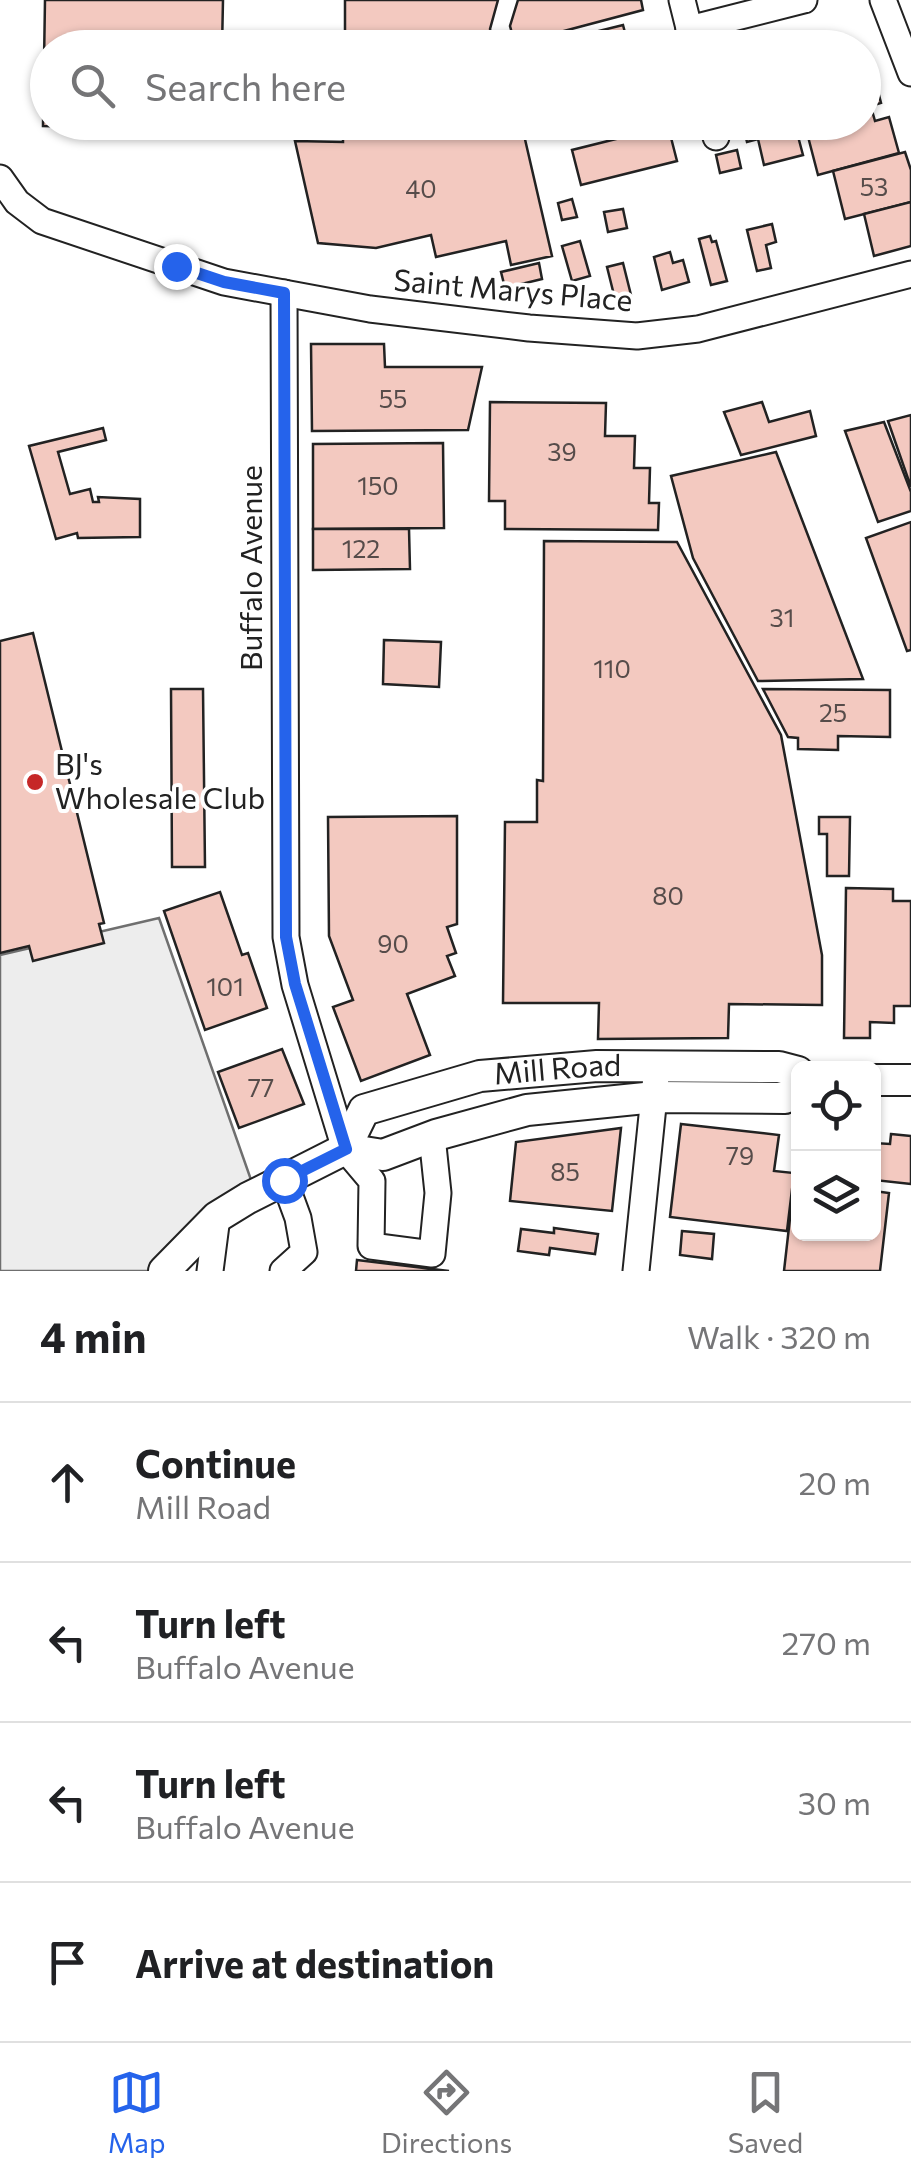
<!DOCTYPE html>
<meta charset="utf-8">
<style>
:root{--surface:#fff;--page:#f6f6f6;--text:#202124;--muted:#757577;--line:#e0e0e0;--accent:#2563eb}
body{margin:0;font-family:Commissioner,sans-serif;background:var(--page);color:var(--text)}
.controls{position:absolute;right:30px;bottom:30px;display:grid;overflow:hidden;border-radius:15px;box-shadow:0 2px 8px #0004}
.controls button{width:90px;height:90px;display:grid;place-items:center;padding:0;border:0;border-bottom:2px solid var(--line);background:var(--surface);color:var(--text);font:50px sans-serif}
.stop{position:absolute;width:30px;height:30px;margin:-22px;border:8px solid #2563eb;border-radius:50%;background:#fff}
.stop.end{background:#2563eb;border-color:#fff;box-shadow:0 2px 10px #0008}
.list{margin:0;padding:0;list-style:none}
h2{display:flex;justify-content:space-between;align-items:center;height:130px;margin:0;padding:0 40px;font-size:42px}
h2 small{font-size:32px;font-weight:400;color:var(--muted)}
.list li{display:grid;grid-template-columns:65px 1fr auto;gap:30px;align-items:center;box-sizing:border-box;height:160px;padding:0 40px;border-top:2px solid var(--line)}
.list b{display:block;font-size:38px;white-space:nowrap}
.list p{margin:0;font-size:32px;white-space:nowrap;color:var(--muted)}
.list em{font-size:32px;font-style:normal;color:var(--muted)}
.icon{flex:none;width:55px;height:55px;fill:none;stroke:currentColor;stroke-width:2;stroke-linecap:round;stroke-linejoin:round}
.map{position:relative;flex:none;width:911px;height:1271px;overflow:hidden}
.search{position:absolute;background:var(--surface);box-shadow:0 2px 8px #0004;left:30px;right:30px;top:30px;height:110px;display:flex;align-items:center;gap:25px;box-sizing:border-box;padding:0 35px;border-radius:55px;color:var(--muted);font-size:38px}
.sheet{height:770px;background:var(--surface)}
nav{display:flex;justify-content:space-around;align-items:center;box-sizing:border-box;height:140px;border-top:2px solid var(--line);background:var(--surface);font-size:28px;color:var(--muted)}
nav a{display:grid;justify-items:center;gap:5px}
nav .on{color:var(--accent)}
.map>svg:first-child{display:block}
</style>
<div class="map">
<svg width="911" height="1271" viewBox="0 0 911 1271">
<rect width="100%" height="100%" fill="#fff"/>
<polygon fill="#ededed" stroke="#6f6f6f" stroke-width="2.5" points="159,918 256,1194 169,1271 0,1271 0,955"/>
<g fill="#f3c9c0" stroke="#222" stroke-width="2.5">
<polygon points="45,0 223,0 222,48 48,48 48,122 221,122 221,130 43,126"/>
<polygon points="345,0 498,0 490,29 494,45 345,48"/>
<polygon points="518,0 641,0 643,10 515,44 510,26"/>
<polygon points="623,25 629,48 530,48"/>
<polygon points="871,64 881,103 864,108 864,66"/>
<polygon points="871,107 875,121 889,117 899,153 818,175 805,125 864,122 864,110"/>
<polygon points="343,122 521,122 552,256 511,265 506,241 436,257 431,235 376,248 318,243 295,141 343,142"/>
<polygon points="742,122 807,122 795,125 803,155 764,165 758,139 747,142"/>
<polygon points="668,126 677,161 581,185 572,150"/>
<polygon points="737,150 741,168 720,173 716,155"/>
<polygon points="905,152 911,170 911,202 845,219 833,171"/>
<polygon points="572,199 577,217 562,220 558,203"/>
<polygon points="911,202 911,246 874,256 864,214"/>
<polygon points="623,209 627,228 608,232 604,212"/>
<polygon points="772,224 776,242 766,245 771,268 757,271 747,230"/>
<polygon points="710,236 712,242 716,241 727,281 711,285 699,239"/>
<polygon points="580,241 590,276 572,281 562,246"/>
<polygon points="670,252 673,263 683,260 689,282 662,290 654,257"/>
<polygon points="539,263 542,279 505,288 501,272"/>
<polygon points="623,263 632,299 616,303 607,267"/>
<polygon points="311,344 384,344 385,367 482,367 468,430 312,431"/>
<polygon points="490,402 606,403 605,436 635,436 634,468 650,468 649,503 659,503 658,530 505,529 505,501 489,501"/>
<polygon points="762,402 769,422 810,411 816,436 741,455 724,412"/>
<polygon points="911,415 911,487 888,421"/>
<polygon points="884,422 911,492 911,511 878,522 845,431"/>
<polygon points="103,428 106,440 58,452 70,494 90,489 93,502 99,502 98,497 140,499 140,537 78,538 77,533 56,539 29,446"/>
<polygon points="443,443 444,528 313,529 313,444"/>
<polygon points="776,452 863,679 758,681 693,558 671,476"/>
<polygon points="911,522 911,650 907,651 866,538"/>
<polygon points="313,529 409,529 410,569 313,570"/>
<polygon points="544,541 677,542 781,735 822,955 822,1005 729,1004 728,1038 598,1039 599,1003 503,1003 505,822 537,822 537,780 543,781"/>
<polygon points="33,633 104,923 99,924 104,943 33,961 29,946 0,953 0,641"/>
<polygon points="384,640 441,642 439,687 383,684"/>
<polygon points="171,689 203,689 205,867 172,867"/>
<polygon points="763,689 890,690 890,737 838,736 838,750 798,749 798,738 788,737"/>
<polygon points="457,816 457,924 447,927 456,953 447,956 455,976 407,994 430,1055 361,1081 333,1007 353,1000 329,936 328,817"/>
<polygon points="819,817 850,817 849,876 827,876 827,834 819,834"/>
<polygon points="846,888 893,889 893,901 911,901 911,1006 894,1006 894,1023 870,1022 870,1038 844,1038"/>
<polygon points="220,892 242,955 248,953 267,1008 205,1030 164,911"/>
<polygon points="282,1049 304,1104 239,1128 218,1072"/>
<polygon points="681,1124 779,1135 774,1171 794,1173 787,1231 670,1217"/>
<polygon points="621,1128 612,1211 510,1201 516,1142"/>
<polygon points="891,1134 911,1136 911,1184 874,1180 874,1143 890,1144"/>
<polygon points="794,1183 798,1183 798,1234 874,1234 874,1191 889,1193 880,1271 784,1271"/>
<polygon points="554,1228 598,1234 595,1254 550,1248 549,1255 518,1251 521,1229 554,1233"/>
<polygon points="682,1231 714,1234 712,1259 680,1255"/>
<polygon points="357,1260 449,1271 356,1271"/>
</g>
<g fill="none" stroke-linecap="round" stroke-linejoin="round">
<g stroke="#222" stroke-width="29">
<g id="minor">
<polyline points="682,0 694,48"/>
<polyline points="883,0 911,73"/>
<polyline points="689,29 804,0"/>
<polyline points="712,122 716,137"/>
<polyline points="0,178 17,202 42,221 224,282 370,309 529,328 637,336 698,329 911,274"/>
<polyline points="284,293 286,937 295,985 345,1149 372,1181 371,1246 432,1254 438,1193 432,1136"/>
<polyline points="210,1271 217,1217"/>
<polyline points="283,1271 304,1252 298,1218 284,1180"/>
<polyline points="636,1271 657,1067"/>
</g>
</g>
<g stroke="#222" stroke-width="34">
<g id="major">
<polyline points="874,1080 911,1080"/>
<path id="s1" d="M345,1149L364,1110L480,1076L597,1066L779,1067L798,1072"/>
<polyline points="164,1271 217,1217 248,1198 345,1149 383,1155 436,1135 527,1110 655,1097 785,1098 798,1092"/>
</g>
</g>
<use href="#minor" stroke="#fff" stroke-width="25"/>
<use href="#major" stroke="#fff" stroke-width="30"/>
</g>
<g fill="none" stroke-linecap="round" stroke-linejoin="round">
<polyline stroke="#2563eb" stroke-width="12" points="176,266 224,282 284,293 286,937 295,984 346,1149 284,1180"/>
</g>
<circle fill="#c62828" stroke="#fff" stroke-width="4" cx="35" cy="782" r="10"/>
<g text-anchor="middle" stroke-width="8" stroke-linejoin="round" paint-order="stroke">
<g font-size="25" fill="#564c4a">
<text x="874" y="196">53</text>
<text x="421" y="198">40</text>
<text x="393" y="408">55</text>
<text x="562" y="461">39</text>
<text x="378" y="495">150</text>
<text x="361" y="558">122</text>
<text x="782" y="627">31</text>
<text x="612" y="678">110</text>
<text x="833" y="722">25</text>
<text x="668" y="905">80</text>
<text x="393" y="953">90</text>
<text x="225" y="996">101</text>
<text x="261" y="1097">77</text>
<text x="740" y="1165">79</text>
<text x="565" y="1181">85</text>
</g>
<g font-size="30" fill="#222" stroke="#fff">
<text transform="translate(513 291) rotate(5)" y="10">Saint Marys Place</text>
<text transform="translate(252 568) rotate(-90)" y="10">Buffalo Avenue</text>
<text dy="10" stroke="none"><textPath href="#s1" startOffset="242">Mill Road</textPath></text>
</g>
<g font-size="30" fill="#222" stroke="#fff" text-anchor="start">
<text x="55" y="775">BJ's<tspan x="55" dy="34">Wholesale Club</tspan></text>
</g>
</g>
</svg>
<div class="controls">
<button><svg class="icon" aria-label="locate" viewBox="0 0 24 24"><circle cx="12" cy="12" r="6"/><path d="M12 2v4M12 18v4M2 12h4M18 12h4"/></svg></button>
<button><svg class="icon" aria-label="layers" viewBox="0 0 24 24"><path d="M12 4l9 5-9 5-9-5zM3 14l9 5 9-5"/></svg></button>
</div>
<div class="stop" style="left:284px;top:1180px"></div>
<div class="stop end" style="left:176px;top:266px"></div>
<div class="search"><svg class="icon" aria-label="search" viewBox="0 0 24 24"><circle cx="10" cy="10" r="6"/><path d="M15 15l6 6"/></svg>Search here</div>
</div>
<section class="sheet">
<h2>4 min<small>Walk · 320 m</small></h2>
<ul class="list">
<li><svg class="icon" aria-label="ahead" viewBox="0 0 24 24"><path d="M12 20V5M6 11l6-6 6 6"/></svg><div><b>Continue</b><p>Mill Road</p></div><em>20 m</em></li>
<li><svg class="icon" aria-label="left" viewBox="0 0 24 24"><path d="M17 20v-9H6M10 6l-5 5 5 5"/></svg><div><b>Turn left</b><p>Buffalo Avenue</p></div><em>270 m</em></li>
<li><svg class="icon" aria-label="left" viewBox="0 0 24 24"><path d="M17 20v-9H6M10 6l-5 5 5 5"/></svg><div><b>Turn left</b><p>Buffalo Avenue</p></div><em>30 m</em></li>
<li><svg class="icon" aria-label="arrive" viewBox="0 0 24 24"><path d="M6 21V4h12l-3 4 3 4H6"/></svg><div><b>Arrive at destination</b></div></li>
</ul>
</section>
<nav>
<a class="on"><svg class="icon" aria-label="map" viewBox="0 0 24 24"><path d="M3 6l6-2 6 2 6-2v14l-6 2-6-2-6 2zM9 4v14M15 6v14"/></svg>Map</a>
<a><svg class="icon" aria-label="directions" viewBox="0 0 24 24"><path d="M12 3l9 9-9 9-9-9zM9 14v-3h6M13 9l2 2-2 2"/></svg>Directions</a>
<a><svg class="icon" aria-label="saved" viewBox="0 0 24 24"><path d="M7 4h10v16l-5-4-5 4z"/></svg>Saved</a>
</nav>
